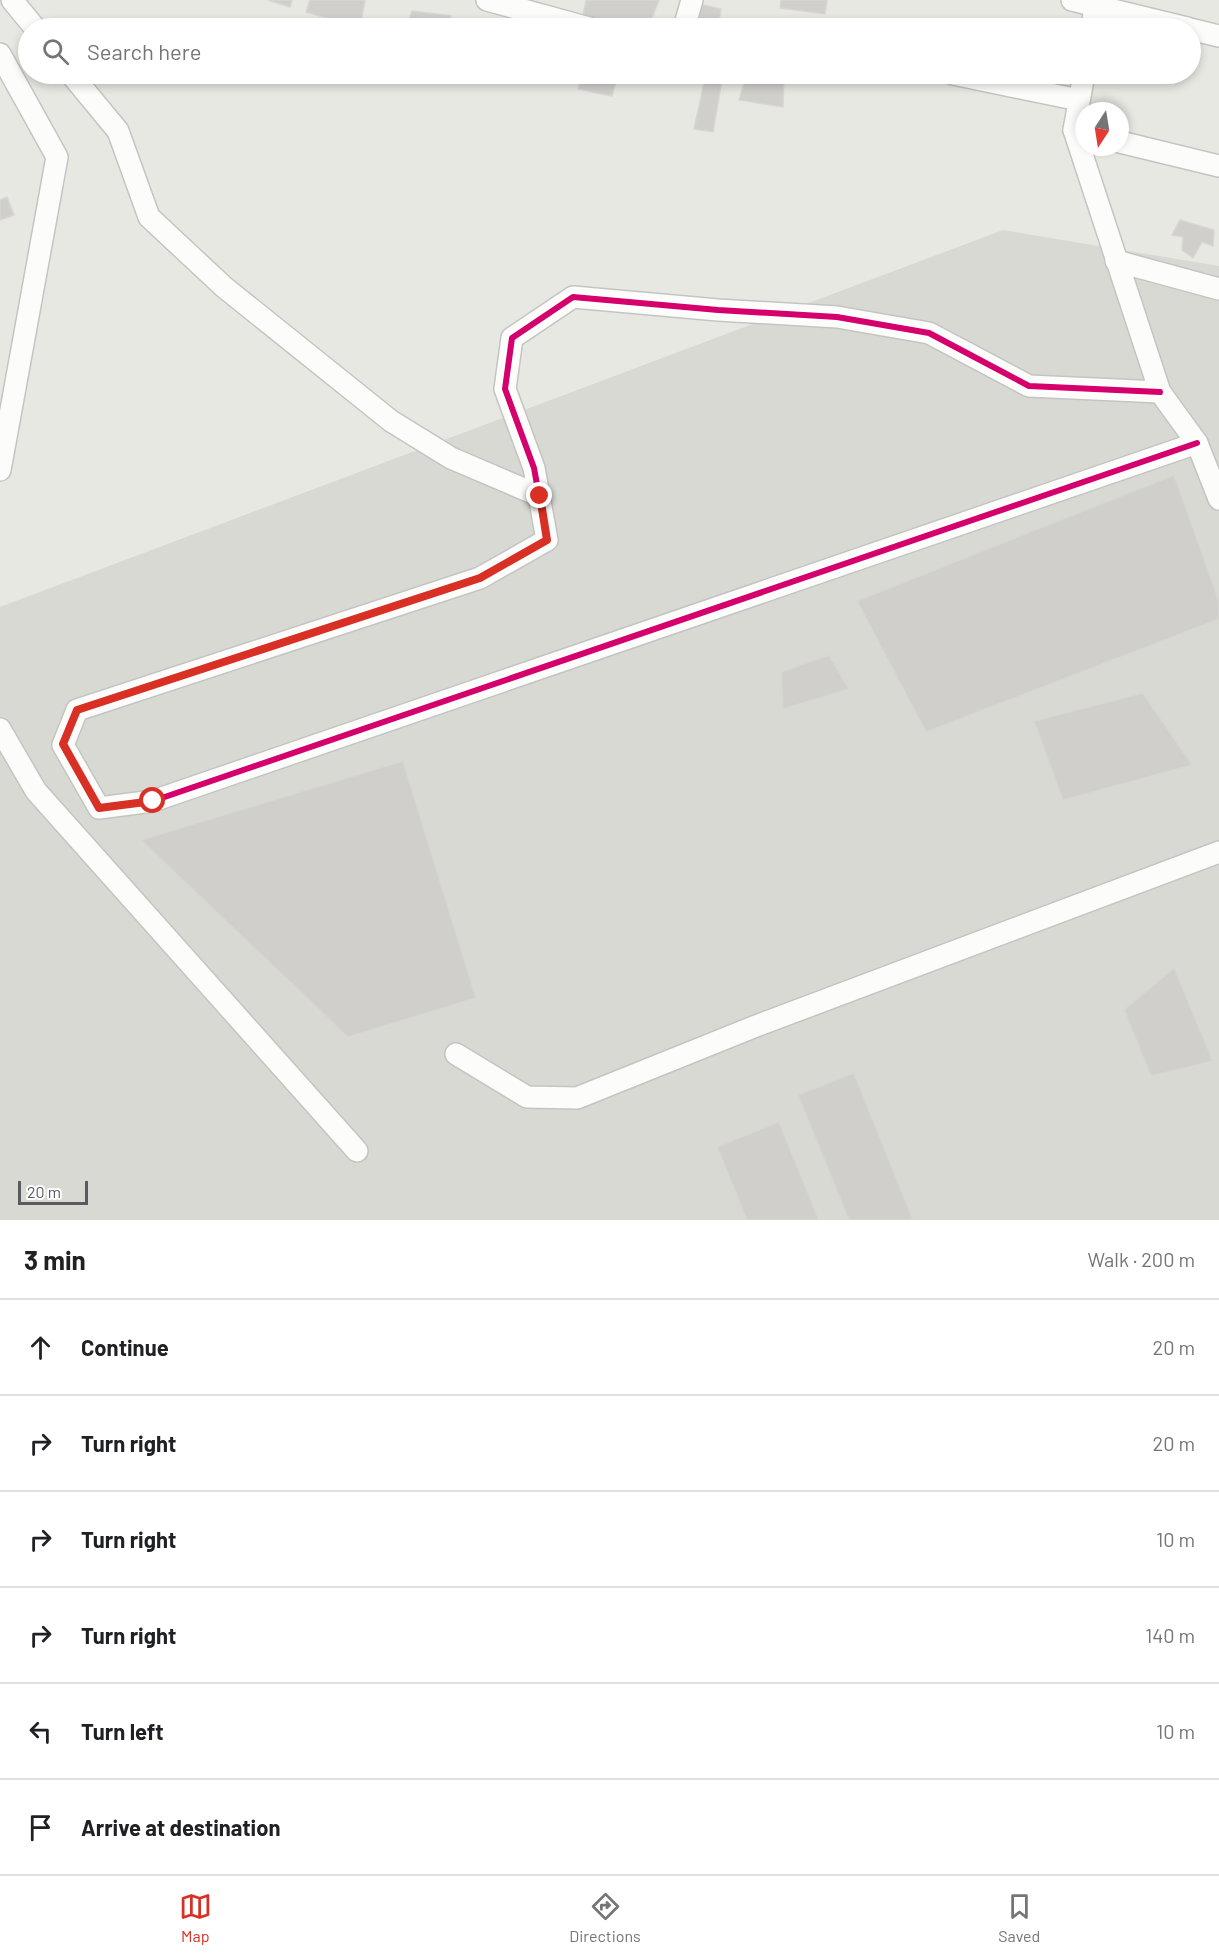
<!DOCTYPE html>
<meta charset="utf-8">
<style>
:root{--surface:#fff;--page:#f2f2f2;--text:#202124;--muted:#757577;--line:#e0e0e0;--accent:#d93025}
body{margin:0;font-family:Barlow,sans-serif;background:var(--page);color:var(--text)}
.compass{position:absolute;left:1075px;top:102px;width:54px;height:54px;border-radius:50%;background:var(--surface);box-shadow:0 3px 9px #0003;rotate:192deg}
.scale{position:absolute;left:18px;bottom:15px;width:70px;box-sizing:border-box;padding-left:6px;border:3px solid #585b60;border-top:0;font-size:16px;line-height:21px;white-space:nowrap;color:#585b60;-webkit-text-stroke:4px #fff;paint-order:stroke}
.stop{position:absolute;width:18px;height:18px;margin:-14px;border:4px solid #d93025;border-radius:50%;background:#fff}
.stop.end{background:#d93025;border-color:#fff;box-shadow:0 2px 6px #0008}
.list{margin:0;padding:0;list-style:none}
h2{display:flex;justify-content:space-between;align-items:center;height:78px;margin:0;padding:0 24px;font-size:26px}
h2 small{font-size:20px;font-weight:400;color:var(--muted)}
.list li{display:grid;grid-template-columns:39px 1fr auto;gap:18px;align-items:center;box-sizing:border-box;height:96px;padding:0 24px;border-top:2px solid var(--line)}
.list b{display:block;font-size:22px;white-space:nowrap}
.list em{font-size:20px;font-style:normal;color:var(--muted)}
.icon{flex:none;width:33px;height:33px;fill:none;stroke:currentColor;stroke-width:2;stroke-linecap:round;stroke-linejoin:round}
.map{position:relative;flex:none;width:1219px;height:1220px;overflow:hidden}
.search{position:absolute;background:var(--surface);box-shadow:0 3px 9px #0003;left:18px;right:18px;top:18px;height:66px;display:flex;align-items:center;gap:15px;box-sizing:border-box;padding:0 21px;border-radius:33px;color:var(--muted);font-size:22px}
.sheet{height:654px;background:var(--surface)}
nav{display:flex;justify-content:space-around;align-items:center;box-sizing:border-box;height:84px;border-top:2px solid var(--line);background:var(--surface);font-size:16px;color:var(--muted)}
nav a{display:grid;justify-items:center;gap:3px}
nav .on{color:var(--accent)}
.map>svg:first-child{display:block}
</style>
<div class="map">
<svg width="1219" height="1220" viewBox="0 0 1219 1220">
<rect width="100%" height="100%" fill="#e8e8e2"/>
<polygon fill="#d9d9d3" points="1003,230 1219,266 1219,1220 0,1220 0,607"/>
<g fill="#d0cfcc" stroke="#d8d6d1" stroke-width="1.5">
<polygon points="268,0 292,0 290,7"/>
<polygon points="310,0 365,0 360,28 306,12"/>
<polygon points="586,0 659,0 648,28 609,28 582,21"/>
<polygon points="683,0 721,9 718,28 678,28"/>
<polygon points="781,0 827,0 825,14 780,8"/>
<polygon points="412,11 451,16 448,28 406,28"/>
<polygon points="455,20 467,25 466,28 453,28"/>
<polygon points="502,20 509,22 507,28 499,28"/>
<polygon points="515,22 530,22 528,28 513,28"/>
<polygon points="545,74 566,74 564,81"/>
<polygon points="583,74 618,74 612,96 578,89"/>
<polygon points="706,74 723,74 713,132 694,129"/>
<polygon points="729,74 743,74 742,80 729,79"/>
<polygon points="747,74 784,74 783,107 739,100"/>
<polygon points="7,197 14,215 0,220 0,200"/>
<polygon points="1180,220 1214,230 1213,246 1202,242 1193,258 1182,250 1183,237 1172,235"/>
<polygon points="1174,475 1219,601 1219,619 926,732 857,601"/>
<polygon points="829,655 849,689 783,709 781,672"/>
<polygon points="1143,693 1192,765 1063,800 1034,721"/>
<polygon points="403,761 476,998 348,1037 141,840"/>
<polygon points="1174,968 1213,1061 1151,1076 1124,1010"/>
<polygon points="854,1073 913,1220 849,1220 798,1095"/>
<polygon points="779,1122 819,1220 747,1220 717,1147"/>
</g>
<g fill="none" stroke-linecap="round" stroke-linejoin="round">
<g stroke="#c4c5c3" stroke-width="24">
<g id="street">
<polyline points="12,0 35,28"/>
<polyline points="487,0 589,28"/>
<polyline points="1072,0 1187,28"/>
<polyline points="684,28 692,0"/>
<polyline points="1092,28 1095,6"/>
<polyline points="1190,29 1219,36"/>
<polyline points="0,54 57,157 0,470"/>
<polyline points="71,74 118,131 149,217 224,287 391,421 451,458 540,496"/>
<polyline points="953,74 1079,100"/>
<polyline points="1074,130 1084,74"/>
<polyline points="1084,133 1074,130 1160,392 1197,443 1219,499"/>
<polyline points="1120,142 1219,166"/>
<polyline points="1116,261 1219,289"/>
<polyline points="1160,392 1029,386 929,333 837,317 718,310 573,297 512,338 505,389 534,468 547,540 480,578 77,710 63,745 99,808 153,801 1197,443"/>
<polyline points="0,729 36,791 357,1151"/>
<polyline points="456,1054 527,1097 577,1098 756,1026 1219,852"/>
</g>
</g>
<use href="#street" stroke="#fcfcfb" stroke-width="21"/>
<g stroke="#fff" stroke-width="10">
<polyline id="cycleway" points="1160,392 1029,386 929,333 837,317 718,310 573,297 512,338 505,389 534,468 547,540 480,578 77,710 63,745 99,808 153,801 1197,443"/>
</g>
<use href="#cycleway" stroke="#d6006c" stroke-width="6"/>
</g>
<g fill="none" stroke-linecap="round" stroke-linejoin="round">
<polyline stroke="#d93025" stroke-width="8" points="153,801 99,808 63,744 77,710 480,578 547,540 540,496"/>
</g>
</svg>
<svg class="compass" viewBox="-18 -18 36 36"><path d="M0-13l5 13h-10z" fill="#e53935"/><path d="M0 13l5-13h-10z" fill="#757577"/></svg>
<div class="scale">20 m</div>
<div class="stop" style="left:153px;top:801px"></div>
<div class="stop end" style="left:540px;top:496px"></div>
<div class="search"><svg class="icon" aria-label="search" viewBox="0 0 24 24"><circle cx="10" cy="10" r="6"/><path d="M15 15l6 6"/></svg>Search here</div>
</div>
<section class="sheet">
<h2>3 min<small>Walk · 200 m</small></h2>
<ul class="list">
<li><svg class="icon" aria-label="ahead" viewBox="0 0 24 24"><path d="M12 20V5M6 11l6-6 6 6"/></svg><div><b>Continue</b></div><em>20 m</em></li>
<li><svg class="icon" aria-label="right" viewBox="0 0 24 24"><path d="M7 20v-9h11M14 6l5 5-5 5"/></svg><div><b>Turn right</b></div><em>20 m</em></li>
<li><svg class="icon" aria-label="right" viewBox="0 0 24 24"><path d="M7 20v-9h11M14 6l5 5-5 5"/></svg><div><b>Turn right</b></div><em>10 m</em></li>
<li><svg class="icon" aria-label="right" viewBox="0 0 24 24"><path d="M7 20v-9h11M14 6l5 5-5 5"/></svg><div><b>Turn right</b></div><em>140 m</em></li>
<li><svg class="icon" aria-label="left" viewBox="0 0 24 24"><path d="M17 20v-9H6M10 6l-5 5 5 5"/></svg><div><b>Turn left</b></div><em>10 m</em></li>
<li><svg class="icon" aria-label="arrive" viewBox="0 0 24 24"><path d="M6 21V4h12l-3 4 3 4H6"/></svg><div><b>Arrive at destination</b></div></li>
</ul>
</section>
<nav>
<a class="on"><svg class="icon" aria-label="map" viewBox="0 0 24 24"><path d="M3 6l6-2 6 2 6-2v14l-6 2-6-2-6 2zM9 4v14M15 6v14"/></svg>Map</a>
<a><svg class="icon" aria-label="directions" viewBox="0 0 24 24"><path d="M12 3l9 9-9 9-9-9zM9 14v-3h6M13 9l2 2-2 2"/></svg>Directions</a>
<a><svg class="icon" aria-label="saved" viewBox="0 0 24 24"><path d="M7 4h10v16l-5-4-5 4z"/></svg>Saved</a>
</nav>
